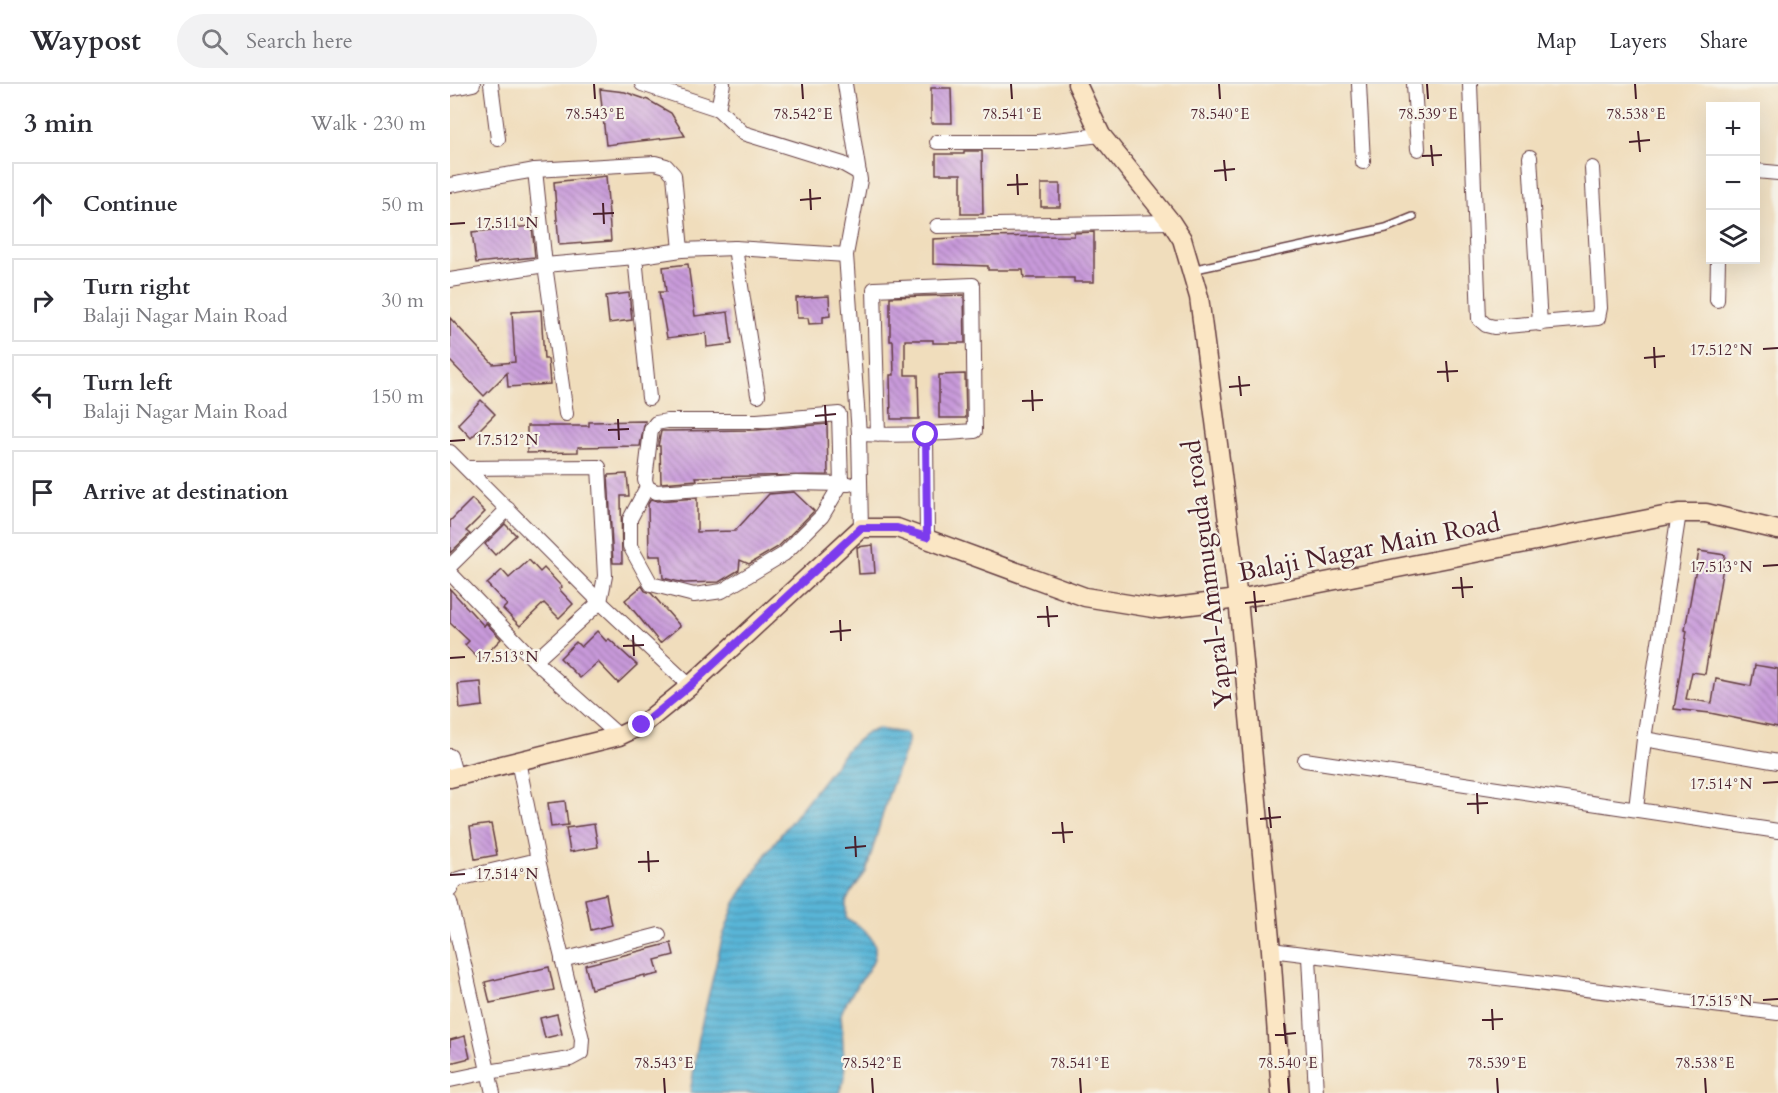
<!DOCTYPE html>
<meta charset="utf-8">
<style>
:root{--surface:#fff;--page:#f2f2f3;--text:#2b2b33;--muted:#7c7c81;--line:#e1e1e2}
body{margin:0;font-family:Cardo,serif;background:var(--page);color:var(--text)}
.controls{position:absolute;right:18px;top:18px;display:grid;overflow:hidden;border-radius:0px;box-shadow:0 6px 24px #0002}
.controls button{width:54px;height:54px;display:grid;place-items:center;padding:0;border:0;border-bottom:2px solid var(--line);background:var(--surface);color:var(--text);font:30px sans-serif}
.stop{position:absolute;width:18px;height:18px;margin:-14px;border:4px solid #7c3aed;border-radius:50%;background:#fff}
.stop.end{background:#7c3aed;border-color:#fff;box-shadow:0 2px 6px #0008}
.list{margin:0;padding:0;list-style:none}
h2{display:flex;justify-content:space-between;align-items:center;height:78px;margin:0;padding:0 24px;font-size:26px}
h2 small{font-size:20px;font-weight:400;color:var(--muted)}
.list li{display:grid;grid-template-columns:39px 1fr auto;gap:18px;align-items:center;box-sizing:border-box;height:84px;margin:0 12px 12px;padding:0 12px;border:2px solid var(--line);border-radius:0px}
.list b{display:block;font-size:22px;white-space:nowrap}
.list p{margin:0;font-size:20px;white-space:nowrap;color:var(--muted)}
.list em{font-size:20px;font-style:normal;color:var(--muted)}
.icon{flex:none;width:33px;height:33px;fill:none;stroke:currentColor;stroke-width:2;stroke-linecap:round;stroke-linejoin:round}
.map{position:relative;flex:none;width:1328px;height:1009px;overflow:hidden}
header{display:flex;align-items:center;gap:36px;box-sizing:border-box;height:84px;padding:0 30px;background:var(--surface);border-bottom:2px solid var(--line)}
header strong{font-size:28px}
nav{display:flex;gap:33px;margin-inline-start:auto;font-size:21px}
.search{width:420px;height:54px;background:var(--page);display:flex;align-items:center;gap:15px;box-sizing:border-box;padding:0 21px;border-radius:33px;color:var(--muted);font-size:22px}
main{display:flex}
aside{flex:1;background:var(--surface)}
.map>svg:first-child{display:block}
</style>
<header>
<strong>Waypost</strong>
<div class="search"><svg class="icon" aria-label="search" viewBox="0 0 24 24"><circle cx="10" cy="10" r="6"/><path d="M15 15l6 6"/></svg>Search here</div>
<nav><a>Map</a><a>Layers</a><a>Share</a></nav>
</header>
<main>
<aside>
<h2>3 min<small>Walk · 230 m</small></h2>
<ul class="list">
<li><svg class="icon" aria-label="ahead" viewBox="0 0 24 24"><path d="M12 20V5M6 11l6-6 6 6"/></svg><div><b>Continue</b></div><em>50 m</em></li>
<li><svg class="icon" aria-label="right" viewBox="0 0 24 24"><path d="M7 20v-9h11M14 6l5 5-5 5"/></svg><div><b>Turn right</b><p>Balaji Nagar Main Road</p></div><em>30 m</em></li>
<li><svg class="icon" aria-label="left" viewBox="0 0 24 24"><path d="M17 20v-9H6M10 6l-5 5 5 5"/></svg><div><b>Turn left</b><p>Balaji Nagar Main Road</p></div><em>150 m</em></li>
<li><svg class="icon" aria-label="arrive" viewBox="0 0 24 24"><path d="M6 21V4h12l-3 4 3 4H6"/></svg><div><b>Arrive at destination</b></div></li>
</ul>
</aside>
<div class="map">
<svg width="1328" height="1009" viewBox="0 0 1328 1009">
<defs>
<pattern id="water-rules" width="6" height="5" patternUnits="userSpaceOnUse" patternTransform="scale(1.5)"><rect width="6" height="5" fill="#59b5d7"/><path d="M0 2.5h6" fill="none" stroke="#4c93af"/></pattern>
<pattern id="building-back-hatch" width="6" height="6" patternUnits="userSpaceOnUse" patternTransform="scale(1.5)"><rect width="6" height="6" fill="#c89ada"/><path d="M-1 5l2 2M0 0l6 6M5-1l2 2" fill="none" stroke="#a47db1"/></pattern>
</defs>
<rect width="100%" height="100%" fill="#f7f3e8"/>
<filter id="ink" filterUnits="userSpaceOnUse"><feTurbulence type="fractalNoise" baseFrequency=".0167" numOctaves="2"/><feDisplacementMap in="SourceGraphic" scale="12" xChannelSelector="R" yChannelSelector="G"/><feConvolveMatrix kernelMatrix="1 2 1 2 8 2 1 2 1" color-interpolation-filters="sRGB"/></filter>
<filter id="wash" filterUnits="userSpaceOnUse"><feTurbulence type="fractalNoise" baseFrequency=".008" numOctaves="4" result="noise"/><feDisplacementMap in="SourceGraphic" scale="24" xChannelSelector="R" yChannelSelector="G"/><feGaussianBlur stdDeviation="1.35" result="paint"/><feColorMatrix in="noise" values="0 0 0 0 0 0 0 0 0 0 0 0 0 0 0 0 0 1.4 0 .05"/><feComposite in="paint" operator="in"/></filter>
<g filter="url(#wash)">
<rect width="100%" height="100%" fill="#f0ddbc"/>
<path fill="url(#water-rules)" stroke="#526a81" stroke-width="1.5" d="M427,645L455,649L458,653V658L438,712L416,788L401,808L396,818V834C457,868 406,888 391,930L395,990L390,1009H240L250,947L272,855L285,819L318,767L399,663L417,649Z"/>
<g id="blocks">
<g fill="url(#building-back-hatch)">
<polygon points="481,4 501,4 502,39 481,39"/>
<polygon points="150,5 175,8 198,16 221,29 235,52 156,61"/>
<polygon points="514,67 532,67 533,130 511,130 511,90 486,90 486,70 514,70"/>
<polygon points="156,92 161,157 109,161 104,98"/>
<rect x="591" y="100" width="19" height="23"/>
<polygon points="82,142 85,173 26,179 22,148"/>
<polygon points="644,148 644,198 624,198 624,194 574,194 573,186 538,186 538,182 483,180 483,155 504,154 504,153 624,152 624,149"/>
<polygon points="238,180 245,232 278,228 282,260 257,263 256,249 217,254 209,208 216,208 213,183"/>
<polygon points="179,209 182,236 159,239 156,212"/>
<polygon points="514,211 515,259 483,259 483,256 455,256 455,291 468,291 469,335 441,335 440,291 444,291 443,257 440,257 440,213"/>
<polygon points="379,212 380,232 373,233 373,239 359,240 358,234 347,234 346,214"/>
<polygon points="91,226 94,275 98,275 100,300 58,303 57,289 34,312 0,277 0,234 43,280 65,278 62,228"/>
<polygon points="515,290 516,334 489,334 489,291"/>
<polygon points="31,316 45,330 21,354 8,340"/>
<polygon points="195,337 190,362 128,363 128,368 77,369 77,342 139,342 139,338"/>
<polygon points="377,340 378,391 246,393 247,396 211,399 210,362 208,362 211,347 307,346"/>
<polygon points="177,390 179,412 171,412 172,479 163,479 158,391"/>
<polygon points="344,408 364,427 328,463 299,480 290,476 289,486 269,498 234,499 213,494 211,472 199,472 198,420 201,415 207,417 247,414 247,448 285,447 319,410"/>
<polygon points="22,415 35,428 16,447 20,450 0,469 0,437"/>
<polygon points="55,440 66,451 45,471 35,460"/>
<polygon points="423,461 425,489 409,490 407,463"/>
<polygon points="1249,467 1275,471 1255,590 1242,588 1236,615 1262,619 1266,595 1301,602 1305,581 1328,585 1328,643 1260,629 1224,625 1237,547 1235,546"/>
<polygon points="79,476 90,488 94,484 112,503 109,505 123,520 109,534 94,519 70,542 53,525 57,521 37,500 52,486 59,494"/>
<polygon points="192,502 195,507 201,509 230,542 210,559 175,516"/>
<polygon points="0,505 34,542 36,539 51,555 30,576 15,561 19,557 0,539"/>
<polygon points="147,547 156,557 159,555 187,581 168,599 148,578 130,594 110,574 126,558 131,563"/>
<polygon points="31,598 33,622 10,625 8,600"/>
<polygon points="115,717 118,741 101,743 98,719"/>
<polygon points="41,740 47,771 25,775 20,743"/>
<polygon points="144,740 148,763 120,768 116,744"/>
<polygon points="156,810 162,841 141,846 135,815"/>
<polygon points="221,859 224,871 205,876 209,890 195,893 195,891 141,905 135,881"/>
<polygon points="99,883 104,906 40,919 35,898"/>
<polygon points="107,930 112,950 95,954 90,934"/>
<polygon points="15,952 20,974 0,979 0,956"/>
</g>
</g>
</g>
<g filter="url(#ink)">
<use href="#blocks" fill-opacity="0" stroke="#633c41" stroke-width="1.5"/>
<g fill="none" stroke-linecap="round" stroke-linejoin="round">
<g stroke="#633c41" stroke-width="10">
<polyline id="lane" points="741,186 936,144 963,133"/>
</g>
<g stroke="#633c41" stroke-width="16">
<g id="street">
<polyline points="41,0 48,55"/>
<polyline points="192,0 268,25 293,49 393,80 409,89"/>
<polyline points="395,0 410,96 396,171 409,350 411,444"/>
<polyline points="909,0 913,78"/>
<polyline points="964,0 968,65"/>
<polyline points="1020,0 1029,235 1036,241 1044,243 1148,234 1150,224 1142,84"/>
<polyline points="0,5 23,0"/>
<polyline points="268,25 273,0"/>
<polyline points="487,58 588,58 651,51"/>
<polyline points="1080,73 1090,240"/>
<polyline points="85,86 95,181 116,330"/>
<polyline points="1306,87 1328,89"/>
<polyline points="0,101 85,86 205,79 216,82 224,91 231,166 285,164 396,171"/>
<polyline points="487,142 721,138"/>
<polyline points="285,164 308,311"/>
<polyline points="185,173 231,166"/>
<polyline points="0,196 95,181 185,173 199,314"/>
<polyline points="1267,216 1268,176"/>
<polygon points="389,330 391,400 346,399 206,408 197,403 195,396 201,346 206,339 217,337 307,337"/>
<path d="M409,350C448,352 486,350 525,347L523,201L424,205L428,351"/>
<polyline points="476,351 477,453"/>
<polyline points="0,368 150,518 240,602"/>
<polyline points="17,384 149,383 155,492 150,518 85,577"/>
<polyline points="197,403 180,435 180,462 201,500 244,511 272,507 334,470 372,432 391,400 399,400"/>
<polyline points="0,482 58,425"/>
<polyline points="0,489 85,577 169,652"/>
<polyline points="1194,655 1328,678"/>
<polyline points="0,672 6,693"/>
<polyline points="855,676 1328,747"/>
<polyline points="1186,725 1194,655 1229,429"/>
<polyline points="0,806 1,801 8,795 88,776"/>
<polyline points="0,818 43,1009"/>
<polyline points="821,866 1328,929"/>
<polyline points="859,873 866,1009"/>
<polyline points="112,876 209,851"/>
<polyline points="0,996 38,988 120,975 131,969 132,955 88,776 68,677"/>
</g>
</g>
<g stroke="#633c41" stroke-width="21">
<g id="secondary">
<polyline points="627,0 651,51 721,138 732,155 749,213 788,515 821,866 831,1009"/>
<polyline points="0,694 169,652 192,641 240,602 411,444 447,444 635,513 709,525 788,515 1229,429 1256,429 1328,446"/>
</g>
</g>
<use href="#lane" stroke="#fff" stroke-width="7"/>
<use href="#street" stroke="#fff" stroke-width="14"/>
<use href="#secondary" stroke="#fbe6c4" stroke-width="18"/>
</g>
</g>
<g fill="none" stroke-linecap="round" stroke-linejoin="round" filter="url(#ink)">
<polyline stroke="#7c3aed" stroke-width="8" points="192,641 240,602 411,444 447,444 477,453 476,351"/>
</g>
<path fill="none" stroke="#4a1f2b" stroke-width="2" d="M144,0L145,15M352,0L353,15M561,0L562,15M769,0L770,15M977,0L978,15M1185,0L1186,15M1188,47L1190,68M1179,58L1200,56M981,61L983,82M972,72L992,71M774,76L776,97M764,87L785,85M567,90L568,111M557,101L578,100M360,105L361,126M350,116L371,114M153,119L154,140M143,130L164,129M0,140L15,139M1204,263L1205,284M1313,265L1328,264M1194,274L1215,272M996,277L998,298M987,288L1008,287M789,292L791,312M779,303L800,301M582,306L583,327M572,317L593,316M375,321L376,341M365,332L386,330M168,335L169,356M158,346L179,345M0,357L15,356M1313,482L1328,481M1011,493L1013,514M1002,504L1023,503M804,507L806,528M795,519L815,517M597,522L599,543M587,533L608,532M390,536L391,557M380,548L401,546M183,551L184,572M173,562L194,561M0,574L15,573M1313,699L1328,698M1027,709L1028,730M1017,720L1038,719M819,723L821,744M810,735L831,733M612,738L614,759M602,749L623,748M405,752L406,773M395,764L416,762M198,767L199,788M188,778L209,777M0,791L15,790M1313,916L1328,915M1042,925L1043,946M1032,936L1053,935M834,939L836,960M825,951L846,949M214,994L215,1009M422,994L423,1009M630,994L631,1009M838,994L839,1009M1047,994L1048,1009M1255,994L1256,1009"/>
<g text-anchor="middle" stroke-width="4.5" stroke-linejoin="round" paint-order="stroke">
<g font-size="26" fill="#4a1f2b" stroke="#f7f3e8">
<text transform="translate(919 463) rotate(-11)" y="9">Balaji Nagar Main Road</text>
<text transform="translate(757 490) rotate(-97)" y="9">Yapral-Ammuguda road</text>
</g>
</g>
<g font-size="15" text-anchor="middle" fill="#4a1f2b" stroke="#f7f3e8" stroke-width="4.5" stroke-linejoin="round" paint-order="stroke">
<text x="145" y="35">78.543°E</text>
<text x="353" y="35">78.542°E</text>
<text x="562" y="35">78.541°E</text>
<text x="770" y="35">78.540°E</text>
<text x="978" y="35">78.539°E</text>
<text x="1186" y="35">78.538°E</text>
<text x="57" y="144">17.511°N</text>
<text x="1271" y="271">17.512°N</text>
<text x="57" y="361">17.512°N</text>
<text x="1271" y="488">17.513°N</text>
<text x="57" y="578">17.513°N</text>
<text x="1271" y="705">17.514°N</text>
<text x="57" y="795">17.514°N</text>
<text x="1271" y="922">17.515°N</text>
<text x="214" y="984">78.543°E</text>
<text x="422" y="984">78.542°E</text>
<text x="630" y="984">78.541°E</text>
<text x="838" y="984">78.540°E</text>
<text x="1047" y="984">78.539°E</text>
<text x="1255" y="984">78.538°E</text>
</g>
</svg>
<div class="controls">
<button>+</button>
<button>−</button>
<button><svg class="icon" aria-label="layers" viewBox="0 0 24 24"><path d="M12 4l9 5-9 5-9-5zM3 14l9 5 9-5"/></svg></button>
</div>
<div class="stop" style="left:476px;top:351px"></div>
<div class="stop end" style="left:192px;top:641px"></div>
</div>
</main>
